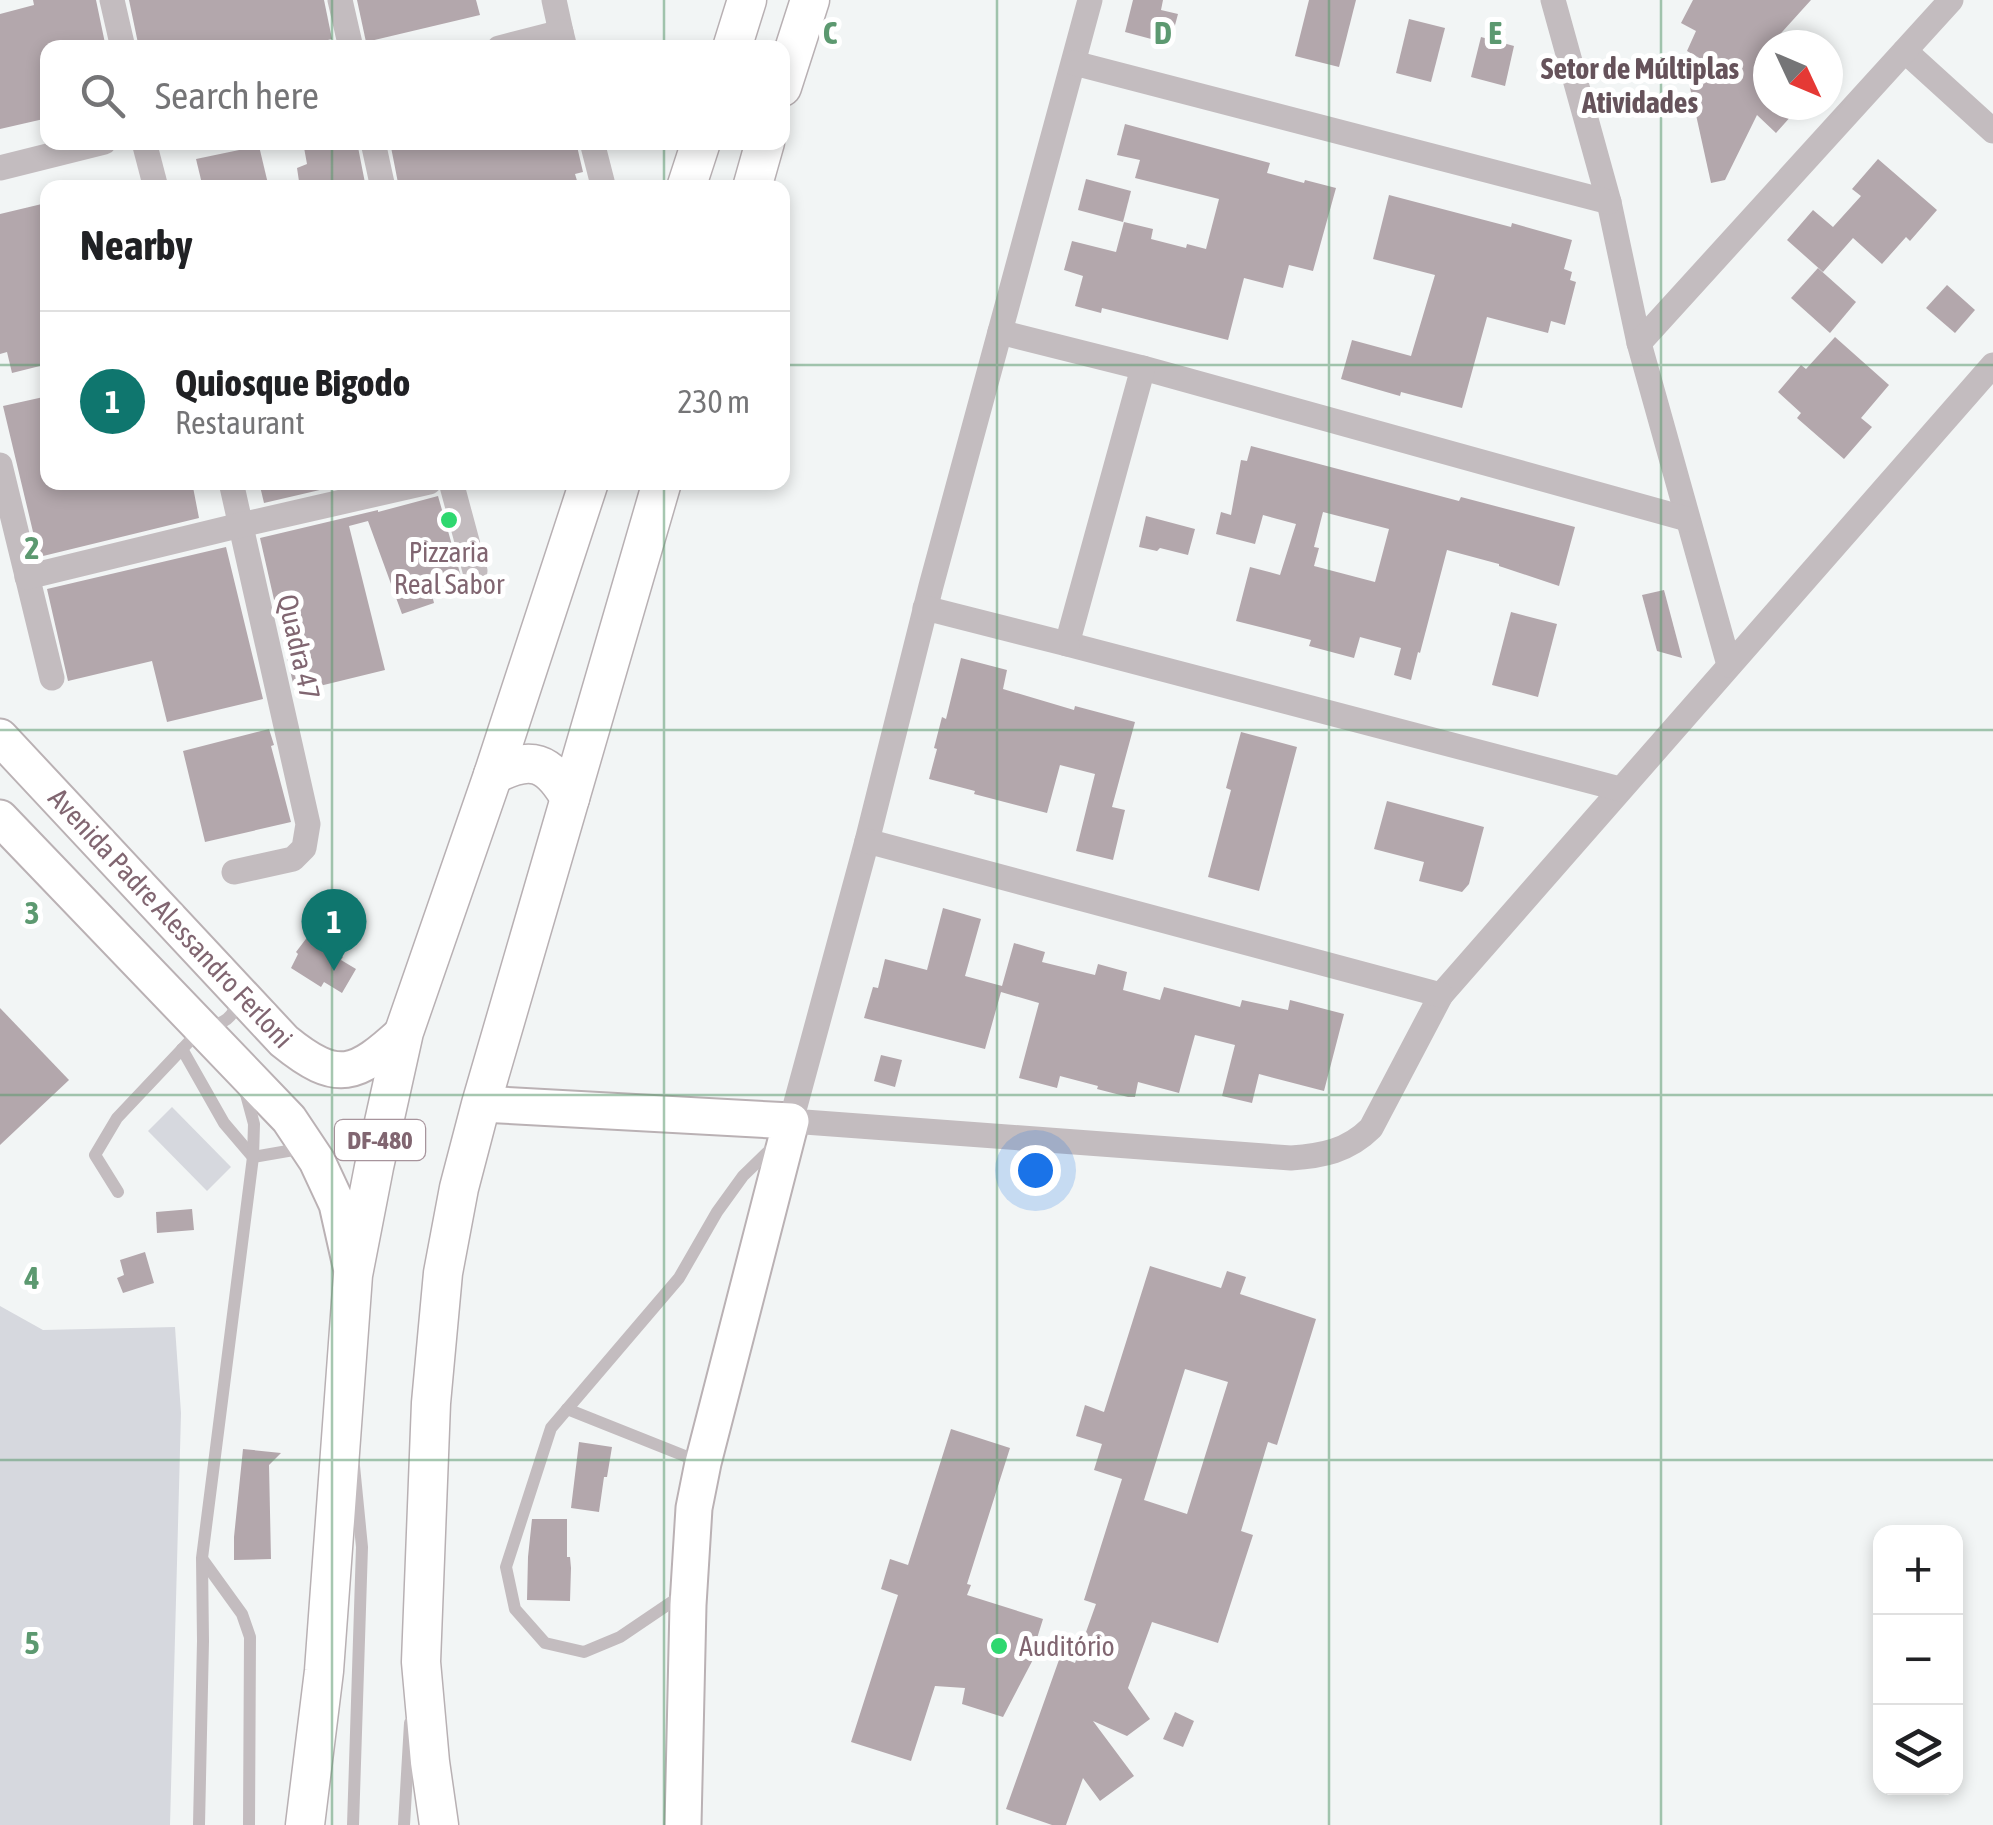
<!DOCTYPE html>
<meta charset="utf-8">
<style>
:root{--surface:#fff;--page:#f2f2f2;--text:#202124;--muted:#757577;--line:#e0e0e0;--accent:#0f766e}
body{margin:0;font-family:"Asap Condensed",sans-serif;background:var(--page);color:var(--text)}
.controls{position:absolute;right:30px;bottom:30px;display:grid;overflow:hidden;border-radius:20px;box-shadow:0 5px 15px #0003}
.controls button{width:90px;height:90px;display:grid;place-items:center;padding:0;border:0;border-bottom:2px solid var(--line);background:var(--surface);color:var(--text);font:50px sans-serif}
.compass{position:absolute;left:1753px;top:30px;width:90px;height:90px;border-radius:50%;background:var(--surface);box-shadow:0 5px 15px #0003;rotate:134deg}
.you{position:absolute;left:1035px;top:1170px;width:35px;height:35px;margin:-25px;border:8px solid #fff;border-radius:50%;background:#1a73e8;box-shadow:0 0 0 15px #1a73e833}
.badge{display:grid;place-items:center;width:65px;height:65px;border-radius:50%;background:var(--accent);color:#fff;font-size:32px;font-weight:700}
.pin{position:absolute;translate:-50% -82px;filter:drop-shadow(0 2px 5px #0008)}
.pin::after{content:'';position:absolute;top:52px;width:35px;height:30px;background:inherit;clip-path:polygon(0 0,100% 0,50% 100%)}
.list{margin:0;padding:0;list-style:none}
h2{display:flex;justify-content:space-between;align-items:center;height:130px;margin:0;padding:0 40px;font-size:42px}
h2 small{font-size:32px;font-weight:400;color:var(--muted)}
.list li{display:grid;grid-template-columns:65px 1fr auto;gap:30px;align-items:center;box-sizing:border-box;height:180px;padding:0 40px;border-top:2px solid var(--line)}
.list b{display:block;font-size:38px;white-space:nowrap}
.list p{margin:0;font-size:32px;white-space:nowrap;color:var(--muted)}
.list em{font-size:32px;font-style:normal;color:var(--muted)}
.icon{flex:none;width:55px;height:55px;fill:none;stroke:currentColor;stroke-width:2;stroke-linecap:round;stroke-linejoin:round}
.map{position:relative;flex:none;width:1993px;height:1825px;overflow:hidden}
.search{position:absolute;background:var(--surface);box-shadow:0 5px 15px #0003;left:40px;top:40px;width:750px;height:110px;display:flex;align-items:center;gap:25px;box-sizing:border-box;padding:0 35px;border-radius:20px;color:var(--muted);font-size:38px}
.panel{position:absolute;background:var(--surface);box-shadow:0 5px 15px #0003;left:40px;top:180px;width:750px;height:310px;border-radius:20px}
.map>svg:first-child{display:block}
</style>
<div class="map">
<svg width="1993" height="1825" viewBox="0 0 1993 1825">
<rect width="100%" height="100%" fill="#f2f5f5"/>
<g fill="#d6d8de">
<polygon points="172,1107 231,1167 207,1191 148,1131"/>
<polygon points="0,1306 43,1330 175,1327 181,1413 170,1825 0,1825"/>
</g>
<g fill="#b3a7ac" fill-rule="evenodd">
<polygon points="33,0 96,0 106,48 48,48 48,118 0,129 0,14 34,5"/>
<polygon points="129,0 324,0 332,39 295,48 139,48"/>
<polygon points="357,0 476,0 480,15 366,42"/>
<polygon points="1133,0 1163,0 1161,10 1178,14 1170,44 1125,32"/>
<polygon points="1309,0 1356,0 1339,67 1295,56"/>
<polygon points="1693,0 1811,0 1755,62 1768,73 1768,105 1801,105 1776,133 1757,115 1725,180 1711,183 1687,74 1717,68 1687,51 1696,31 1681,23"/>
<polygon points="1409,19 1445,28 1431,82 1396,73"/>
<polygon points="1481,37 1514,46 1505,86 1471,77"/>
<polygon points="1125,124 1270,163 1267,173 1304,183 1305,180 1336,188 1313,271 1289,265 1283,288 1244,278 1228,340 1102,308 1101,313 1075,306 1083,276 1064,270 1072,241 1116,252 1124,222 1153,229 1151,239 1186,248 1187,244 1206,249 1219,199 1135,178 1140,160 1117,155"/>
<polygon points="303,142 357,142 366,188 300,188 297,168 307,164"/>
<polygon points="390,142 576,142 583,172 575,174 578,184 563,188 399,188"/>
<polygon points="259,146 269,188 203,188 196,159"/>
<polygon points="1878,159 1937,210 1910,241 1906,237 1882,264 1853,238 1823,272 1787,240 1813,210 1833,227 1861,196 1852,189"/>
<polygon points="1086,179 1131,191 1123,222 1078,210"/>
<polygon points="1389,195 1511,227 1512,223 1572,240 1564,269 1572,272 1570,280 1576,282 1565,325 1551,321 1548,333 1487,317 1462,408 1401,392 1400,396 1341,379 1352,340 1411,356 1435,275 1373,259"/>
<polygon points="46,203 48,212 48,364 12,373 7,352 0,354 0,214"/>
<polygon points="1818,268 1856,302 1830,333 1791,298"/>
<polygon points="1947,285 1975,310 1955,333 1926,308"/>
<polygon points="1835,337 1889,385 1861,418 1872,427 1844,459 1797,418 1801,413 1778,392 1801,365 1806,369"/>
<polygon points="48,396 48,482 71,482 72,487 90,482 192,482 199,518 39,557 3,406"/>
<path d="M1251,446L1459,501L1461,497L1575,527L1559,586L1499,566V564L1447,550L1420,653L1418,652L1411,680L1394,675L1401,648L1360,637L1354,658L1309,646L1311,640L1236,621L1250,567L1280,575L1296,524L1263,515L1255,544L1216,534L1221,512L1231,515L1241,460L1247,461ZM1323,512L1389,529L1375,582L1314,566L1319,548L1314,547Z"/>
<polygon points="259,482 354,482 264,503"/>
<polygon points="438,496 464,587 432,595 434,603 402,614 368,521 349,526 385,670 295,692 260,538 378,510 378,512"/>
<polygon points="1146,516 1195,529 1188,555 1160,548 1157,551 1139,547"/>
<polygon points="226,547 263,699 167,722 152,661 68,681 47,589"/>
<polygon points="1664,590 1682,658 1657,651 1642,595"/>
<polygon points="1511,612 1557,624 1538,697 1492,685"/>
<polygon points="961,658 1007,670 1003,689 1074,710 1075,706 1135,722 1112,807 1125,810 1113,860 1076,851 1095,774 1060,765 1047,813 974,794 975,791 929,779 937,749 934,748 942,717 946,719"/>
<polygon points="269,729 274,745 271,746 291,822 205,842 183,751"/>
<polygon points="1241,732 1297,747 1259,891 1208,877 1231,790 1226,788"/>
<polygon points="1387,801 1484,827 1469,884 1462,892 1419,881 1424,862 1374,849"/>
<polygon points="943,908 981,919 965,976 1002,986 1014,943 1045,952 1042,962 1095,975 1098,964 1127,972 1123,990 1160,1000 1164,987 1240,1007 1242,1000 1288,1010 1290,1000 1344,1014 1324,1091 1259,1074 1252,1103 1222,1096 1235,1045 1195,1035 1179,1093 1138,1082 1135,1097 1128,1097 1097,1089 1098,1086 1060,1076 1057,1088 1019,1078 1039,1003 1001,992 985,1049 864,1018 873,987 878,988 885,959 927,970"/>
<polygon points="315,927 343,944 337,953 343,957 341,960 356,969 342,993 324,982 321,987 291,968 298,954 296,952"/>
<polygon points="0,1008 69,1080 0,1145"/>
<polygon points="881,1055 902,1060 895,1087 874,1081"/>
<polygon points="192,1209 194,1230 157,1233 156,1212"/>
<polygon points="145,1252 154,1283 123,1293 117,1278 124,1275 120,1260"/>
<path d="M1150,1266L1221,1288L1227,1271L1246,1277L1240,1294L1316,1319L1277,1445L1268,1442L1241,1531L1253,1535L1218,1643L1152,1622L1128,1688L1150,1719L1127,1736L1093,1721L1134,1776L1100,1801L1083,1778L1066,1825H1052L1006,1809L1060,1657L1075,1663L1096,1604L1084,1600L1122,1479L1094,1470L1102,1444L1076,1436L1085,1405L1104,1412ZM1185,1369L1228,1382L1187,1514L1144,1500Z"/>
<polygon points="951,1429 1010,1448 967,1584 971,1585 967,1595 1043,1619 1034,1648 1038,1650 1003,1717 962,1704 965,1688 935,1686 911,1761 851,1742 898,1595 881,1589 890,1559 908,1565"/>
<polygon points="579,1442 612,1447 607,1477 604,1477 599,1512 571,1508"/>
<polygon points="243,1449 281,1453 269,1465 271,1559 234,1560 234,1537"/>
<polygon points="532,1519 567,1519 567,1557 570,1557 571,1568 570,1601 527,1600 528,1557"/>
<polygon points="1175,1712 1194,1721 1183,1747 1163,1739"/>
</g>
<g fill="none" stroke-linecap="round" stroke-linejoin="round">
<g stroke="#bab1b4" stroke-width="39">
<g id="secondary">
<path d="M0,737L284,1041C338,1085 356,1076 404,1032"/>
<polyline points="0,818 289,1119 317,1161 337,1204 353,1275"/>
<polyline points="481,1104 791,1121 703,1463 694,1508 688,1605 683,1825"/>
</g>
</g>
<g stroke="#b8b0b3" stroke-width="41">
<g id="primary">
<polyline points="732,48 747,0"/>
<polyline points="782,87 810,0"/>
<polyline points="686,188 701,142"/>
<polyline points="752,188 765,142"/>
<path d="M493,775C532,755 548,761 570,798"/>
<polyline points="305,1825 324,1671 353,1275 374,1167 404,1032 493,775 589,482"/>
<polyline points="439,1825 430,1762 421,1662 431,1403 443,1273 459,1188 481,1104 662,482"/>
</g>
</g>
<g stroke="#c3bcbf" stroke-width="12">
<polyline points="182,1049 224,1123 253,1157"/>
<polyline points="253,1157 305,1148"/>
<path d="M118,1192L95,1155L117,1118L202,1028C222,1024 237,1019 236,996"/>
<polyline points="567,1409 700,1462"/>
<polyline points="203,1560 242,1614 250,1637 249,1825"/>
<polyline points="685,1593 620,1637 584,1652 545,1643 515,1609 506,1567 551,1428 679,1278 717,1212 743,1176 775,1145"/>
<polyline points="199,1825 203,1641 202,1558 253,1157 254,1124 244,1087"/>
<polyline points="353,1825 362,1547 354,1466"/>
<polyline points="404,1825 410,1723"/>
</g>
<g stroke="#c3bcbf" stroke-width="25">
<polyline points="112,0 123,48"/>
<polyline points="340,0 351,48"/>
<polyline points="554,0 561,32"/>
<path d="M1090,0L931,586L867,841L791,1121L1291,1158C1322,1156 1348,1151 1371,1128L1441,995L1993,365"/>
<polyline points="1553,0 1609,202 1639,343 1729,665"/>
<polyline points="499,48 561,32 565,48"/>
<polyline points="1905,51 1993,131"/>
<polyline points="1074,63 1609,202"/>
<polyline points="144,142 156,188"/>
<polyline points="373,142 383,188"/>
<polyline points="592,142 603,185"/>
<polyline points="0,168 104,142"/>
<polyline points="1000,332 1143,368 1687,519"/>
<polyline points="1639,343 1951,0"/>
<polyline points="1143,368 1067,644 1620,789"/>
<polyline points="0,465 52,678"/>
<polyline points="231,482 308,824 304,848 293,859 234,872"/>
<polyline points="451,482 475,571"/>
<polyline points="27,577 241,525 429,482"/>
<polyline points="925,608 1067,644"/>
<polyline points="867,841 1441,995"/>
</g>
<use href="#secondary" stroke="#fff" stroke-width="35"/>
<use href="#primary" stroke="#fff" stroke-width="38"/>
</g>
<path fill="none" stroke="#5c9970" stroke-width="2.5" stroke-opacity="0.55" d="M332,0V48M664,0V48M997,0V1825M1329,0V1825M1661,0V1825M332,142V188M664,142V188M0,365H48M782,365H1993M332,482V1825M664,482V1825M0,730H1993M0,1095H1993M0,1460H1993"/>
<g fill="#2fd86f" stroke="#fff" stroke-width="4">
<circle cx="449" cy="520" r="10"/>
<circle cx="999" cy="1646" r="10"/>
</g>
<g text-anchor="middle" stroke-width="10" stroke-linejoin="round" paint-order="stroke">
<rect fill="#fff" stroke="#a7949c" stroke-width="2.5" x="335" y="1120" width="90" height="40" rx="8"/>
<g font-size="25" font-weight="bold" fill="#816671">
<text x="380" y="1149">DF-480</text>
</g>
<g font-size="28" fill="#816671" stroke="#fff">
<text x="449" y="562">Pizzaria<tspan x="449" dy="32">Real Sabor</tspan></text>
<text x="1019" y="1656" text-anchor="start">Auditório</text>
</g>
<g font-size="28" fill="#816671" stroke="#fff">
<text transform="translate(299 647) rotate(77)" y="10">Quadra 47</text>
<text transform="translate(171 918) rotate(47)" y="10">Avenida Padre Alessandro Ferloni</text>
</g>
<g font-size="30" font-weight="bold" fill="#66535b" stroke="#fff">
<text x="1640" y="79">Setor de Múltiplas<tspan x="1640" dy="34">Atividades</tspan></text>
</g>
</g>
<g font-size="32" text-anchor="middle" font-weight="bold" fill="#5c9970" stroke="#fff" stroke-width="10" stroke-linejoin="round" paint-order="stroke">
<text x="830" y="44">C</text>
<text x="1163" y="44">D</text>
<text x="1495" y="44">E</text>
<text x="32" y="559">2</text>
<text x="32" y="924">3</text>
<text x="32" y="1289">4</text>
<text x="32" y="1654">5</text>
</g>
</svg>
<div class="controls">
<button>+</button>
<button>−</button>
<button><svg class="icon" aria-label="layers" viewBox="0 0 24 24"><path d="M12 4l9 5-9 5-9-5zM3 14l9 5 9-5"/></svg></button>
</div>
<svg class="compass" viewBox="-18 -18 36 36"><path d="M0-13l5 13h-10z" fill="#e53935"/><path d="M0 13l5-13h-10z" fill="#757577"/></svg>
<div class="you"></div>
<div class="pin badge" style="left:334px;top:971px">1</div>
<div class="search"><svg class="icon" aria-label="search" viewBox="0 0 24 24"><circle cx="10" cy="10" r="6"/><path d="M15 15l6 6"/></svg>Search here</div>
<section class="panel">
<h2>Nearby<small></small></h2>
<ul class="list">
<li><span class="badge">1</span><div><b>Quiosque Bigodo</b><p>Restaurant</p></div><em>230 m</em></li>
</ul>
</section>
</div>
